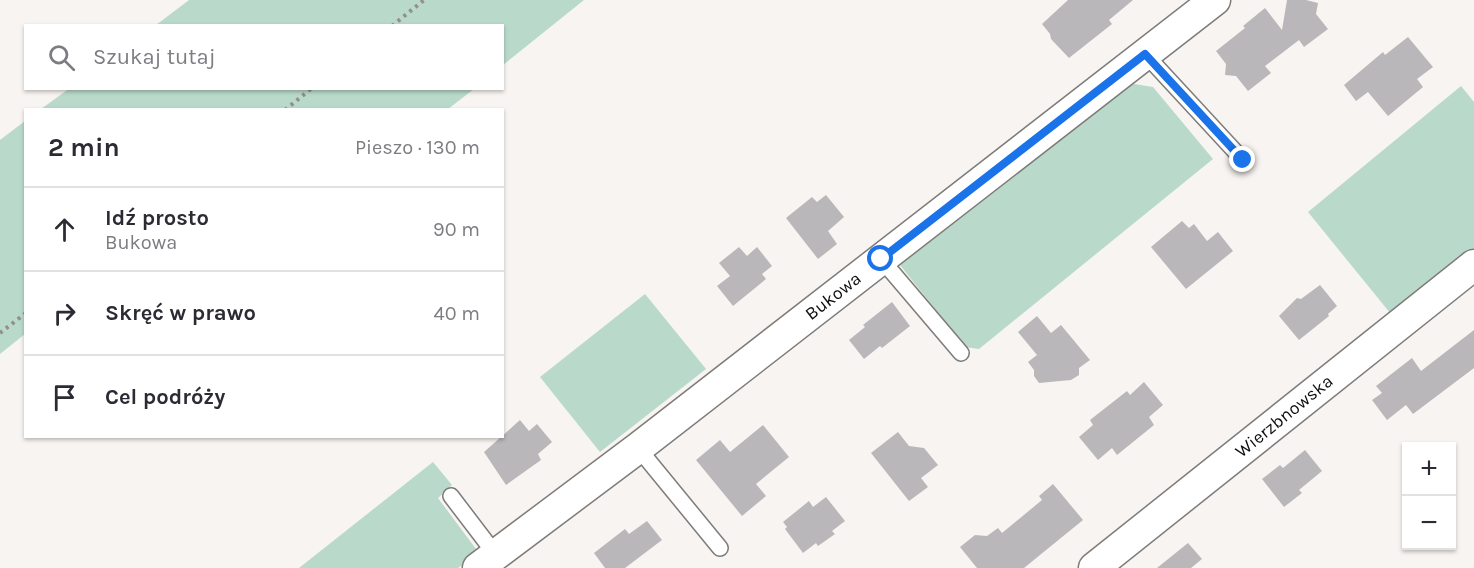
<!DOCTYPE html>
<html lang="pl">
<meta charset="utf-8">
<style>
:root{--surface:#fff;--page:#f2f2f3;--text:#2b2b33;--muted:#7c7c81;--line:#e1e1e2}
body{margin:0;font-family:Karla,sans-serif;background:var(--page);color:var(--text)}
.controls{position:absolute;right:18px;bottom:18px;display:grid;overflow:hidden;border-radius:0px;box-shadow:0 2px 4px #0004}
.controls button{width:54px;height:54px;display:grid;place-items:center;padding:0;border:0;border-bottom:2px solid var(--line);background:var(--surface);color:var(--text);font:30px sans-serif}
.stop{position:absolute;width:18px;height:18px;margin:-14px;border:4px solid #1a73e8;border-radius:50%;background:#fff}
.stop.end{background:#1a73e8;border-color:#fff;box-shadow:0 2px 6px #0008}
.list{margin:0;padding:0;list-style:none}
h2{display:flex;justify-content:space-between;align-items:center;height:78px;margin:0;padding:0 24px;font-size:26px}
h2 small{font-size:20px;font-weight:400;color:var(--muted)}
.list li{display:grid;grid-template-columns:39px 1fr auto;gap:18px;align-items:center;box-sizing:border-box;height:84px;padding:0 24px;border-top:2px solid var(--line)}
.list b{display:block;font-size:22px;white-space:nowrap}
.list p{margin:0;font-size:20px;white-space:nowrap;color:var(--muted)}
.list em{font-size:20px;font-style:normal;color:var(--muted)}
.icon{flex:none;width:33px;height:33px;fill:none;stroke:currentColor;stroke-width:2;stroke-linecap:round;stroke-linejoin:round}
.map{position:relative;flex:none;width:1474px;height:568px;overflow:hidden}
.search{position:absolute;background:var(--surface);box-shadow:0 2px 4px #0004;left:24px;top:24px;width:480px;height:66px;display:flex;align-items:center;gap:15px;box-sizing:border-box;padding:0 21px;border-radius:0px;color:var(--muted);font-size:22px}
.panel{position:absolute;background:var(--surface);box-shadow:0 2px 4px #0004;left:24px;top:108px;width:480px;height:330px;border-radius:0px}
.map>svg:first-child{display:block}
</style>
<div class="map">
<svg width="1474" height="568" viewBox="0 0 1474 568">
<rect width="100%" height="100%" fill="#f8f4f2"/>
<g fill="#b9daca">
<polygon points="189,0 584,0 503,65 502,26 156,25"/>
<polygon points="1128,83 1153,87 1213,159 979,349 965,347 900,265"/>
<polygon points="1461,86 1474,102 1474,255 1395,319 1308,212"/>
<polygon points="70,88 474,88 474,89 448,109 41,109"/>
<polygon points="25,121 25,334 0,354 0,140"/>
<polygon points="645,294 706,369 600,452 540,377"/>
<polygon points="433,462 452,485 438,498 479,553 458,568 299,568"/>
</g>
<g fill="#b9b7b9">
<polygon points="1068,0 1133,0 1109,20 1112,24 1069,58 1051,39 1050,34 1042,24"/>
<polygon points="1287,0 1306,0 1318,3 1316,14 1328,29 1304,47 1299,40 1265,66 1271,73 1248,91 1236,76 1225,75 1226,64 1216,51 1245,28 1243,26 1265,8 1282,30"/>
<polygon points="1408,37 1433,67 1417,79 1423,87 1388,116 1368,92 1356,101 1344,85 1383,52 1385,55"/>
<polygon points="826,195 844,217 828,231 837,244 818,259 786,218 812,197 817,202"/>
<polygon points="1182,221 1189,228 1194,224 1207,241 1218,232 1233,251 1186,289 1151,247"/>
<polygon points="739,247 747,256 757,247 772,266 762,274 766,279 733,306 717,286 730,276 719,263"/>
<polygon points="1320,285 1337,306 1328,314 1329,316 1299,340 1279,316 1297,298 1301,299"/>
<polygon points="892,302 910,326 882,348 880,346 864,359 849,340 865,327 863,325"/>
<polygon points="1037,316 1051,333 1061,325 1090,360 1079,368 1079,375 1071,380 1039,383 1034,376 1034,370 1028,362 1037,355 1018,332"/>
<polygon points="1474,330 1474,368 1413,414 1406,405 1387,420 1372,400 1382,393 1376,386 1412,358 1421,371"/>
<polygon points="1144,382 1163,405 1149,417 1154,425 1117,455 1112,448 1098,460 1079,437 1093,425 1090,420 1127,391 1130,395"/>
<polygon points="520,420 529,431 537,424 552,442 538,454 541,460 506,485 484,452"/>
<polygon points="763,425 789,457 756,484 766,496 742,516 696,460 720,440 730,452"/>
<polygon points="898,432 909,446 924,448 938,465 921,478 928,487 909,501 871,453"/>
<polygon points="1305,450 1322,471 1299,490 1302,493 1284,507 1262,479 1280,465 1283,468"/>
<polygon points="1053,484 1083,520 1024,568 977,568 960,547 975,535 987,536 998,528 1002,533 1042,500 1039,496"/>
<polygon points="826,497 845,521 832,531 835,534 818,546 816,543 803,553 785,529 787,527 783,522 809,501 813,507"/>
<polygon points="647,521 662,540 625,568 605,568 594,553 625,529 629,534"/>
<polygon points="1188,543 1202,559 1191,568 1157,568"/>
</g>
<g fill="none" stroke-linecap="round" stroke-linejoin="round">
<g stroke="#7e7b79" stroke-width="18">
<g id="service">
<polyline points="1145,54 1243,160"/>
<polyline points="881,259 961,353"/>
<polyline points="638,448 720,548"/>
<polyline points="451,496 496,555"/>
</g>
</g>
<g stroke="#7e7b79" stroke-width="33">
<g id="minor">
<polyline points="478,568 638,448 1215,0"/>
<polyline points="1094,568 1474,265"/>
</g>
</g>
<g stroke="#92908e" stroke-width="4" stroke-dasharray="3 4.5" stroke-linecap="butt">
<polyline points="392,26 424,0"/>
<polyline points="285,110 312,88"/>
<polyline points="0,333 26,313"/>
</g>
<use href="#service" stroke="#fff" stroke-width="15"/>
<use href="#minor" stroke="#fff" stroke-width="30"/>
</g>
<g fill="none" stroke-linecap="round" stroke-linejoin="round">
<polyline stroke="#1a73e8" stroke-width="8" points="881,259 1145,54 1243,160"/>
</g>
<g text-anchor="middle" stroke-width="5" stroke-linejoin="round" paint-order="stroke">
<g font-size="18" fill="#0e0d0c" stroke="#fff">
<text transform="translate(833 296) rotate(-38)" y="6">Bukowa</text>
<text transform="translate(1284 416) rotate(-39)" y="6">Wierzbnowska</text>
</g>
</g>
</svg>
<div class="controls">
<button>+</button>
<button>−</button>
</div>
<div class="stop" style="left:881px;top:259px"></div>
<div class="stop end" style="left:1243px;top:160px"></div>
<div class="search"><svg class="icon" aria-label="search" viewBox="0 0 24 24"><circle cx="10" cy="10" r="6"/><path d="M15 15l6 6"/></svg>Szukaj tutaj</div>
<section class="panel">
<h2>2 min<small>Pieszo · 130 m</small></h2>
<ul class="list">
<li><svg class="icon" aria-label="ahead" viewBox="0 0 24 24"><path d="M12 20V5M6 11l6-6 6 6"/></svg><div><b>Idź prosto</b><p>Bukowa</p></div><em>90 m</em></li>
<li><svg class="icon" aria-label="right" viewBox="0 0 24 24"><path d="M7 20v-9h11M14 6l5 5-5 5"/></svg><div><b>Skręć w prawo</b></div><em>40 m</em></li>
<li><svg class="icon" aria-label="arrive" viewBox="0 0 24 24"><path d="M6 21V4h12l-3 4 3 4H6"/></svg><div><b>Cel podróży</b></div></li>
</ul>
</section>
</div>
